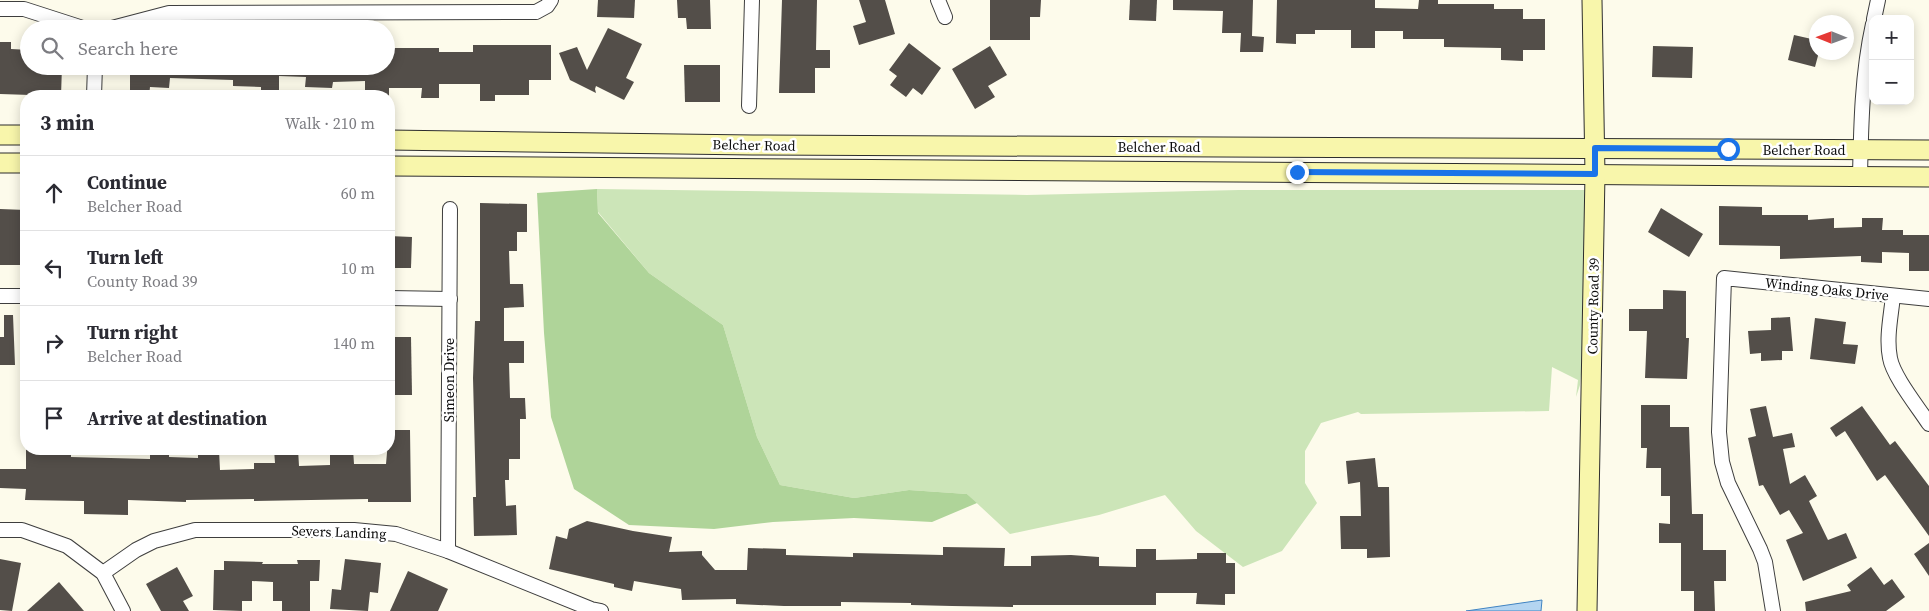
<!DOCTYPE html>
<meta charset="utf-8">
<style>
:root{--surface:#fff;--page:#f2f2f3;--text:#2b2b33;--muted:#7c7c81;--line:#e1e1e2}
body{margin:0;font-family:"Source Serif 4",serif;background:var(--page);color:var(--text)}
.controls{position:absolute;right:15px;top:15px;display:grid;overflow:hidden;border-radius:10px;box-shadow:0 2px 12px #0003}
.controls button{width:45px;height:45px;display:grid;place-items:center;padding:0;border:0;border-bottom:1px solid var(--line);background:var(--surface);color:var(--text);font:25px sans-serif}
.compass{position:absolute;left:1809px;top:15px;width:45px;height:45px;border-radius:50%;background:var(--surface);box-shadow:0 2px 12px #0003;rotate:271deg}
.stop{position:absolute;width:15px;height:15px;margin:-11px;border:4px solid #1a73e8;border-radius:50%;background:#fff}
.stop.end{background:#1a73e8;border-color:#fff;box-shadow:0 1px 5px #0008}
.list{margin:0;padding:0;list-style:none}
h2{display:flex;justify-content:space-between;align-items:center;height:65px;margin:0;padding:0 20px;font-size:21px}
h2 small{font-size:16px;font-weight:400;color:var(--muted)}
.list li{display:grid;grid-template-columns:32px 1fr auto;gap:15px;align-items:center;box-sizing:border-box;height:75px;padding:0 20px;border-top:1px solid var(--line)}
.list b{display:block;font-size:19px;white-space:nowrap}
.list p{margin:0;font-size:16px;white-space:nowrap;color:var(--muted)}
.list em{font-size:16px;font-style:normal;color:var(--muted)}
.icon{flex:none;width:28px;height:28px;fill:none;stroke:currentColor;stroke-width:2;stroke-linecap:round;stroke-linejoin:round}
.map{position:relative;flex:none;width:1929px;height:611px;overflow:hidden}
.search{position:absolute;background:var(--surface);box-shadow:0 2px 12px #0003;left:20px;top:20px;width:375px;height:55px;display:flex;align-items:center;gap:12px;box-sizing:border-box;padding:0 18px;border-radius:28px;color:var(--muted);font-size:19px}
.panel{position:absolute;background:var(--surface);box-shadow:0 2px 12px #0003;left:20px;top:90px;width:375px;height:365px;border-radius:20px}
.map>svg:first-child{display:block}
</style>
<div class="map">
<svg width="1929" height="611" viewBox="0 0 1929 611">
<rect width="100%" height="100%" fill="#fdfbeb"/>
<polygon fill="#cce5b8" points="597,189 1027,195 1239,190 1587,190 1584,341 1580,385 1576,397 1578,380 1552,367 1549,411 1361,414 1358,412 1321,423 1305,451 1305,483 1317,503 1282,551 1243,567 1196,531 1165,495 1099,515 1010,534 967,494 909,490 854,498 780,485 757,437 723,325 649,273 598,212"/>
<polygon fill="#afd499" points="597,189 598,213 649,273 723,325 757,437 780,485 854,498 909,490 967,494 977,503 932,522 854,518 773,522 714,529 629,525 574,489 551,417 544,333 537,193"/>
<polygon fill="#b4d5f1" stroke="#4184c2" points="1542,600 1541,611 1466,611"/>
<g fill="#534e49">
<polygon points="598,0 635,0 634,18 597,17"/>
<polygon points="677,0 710,0 711,29 687,29 686,18 678,18"/>
<polygon points="782,0 817,0 816,50 830,50 830,68 815,68 815,93 779,93"/>
<polygon points="859,0 885,0 895,34 859,45 853,26 866,22"/>
<polygon points="990,0 1041,0 1040,17 1030,17 1030,40 990,40"/>
<polygon points="1130,0 1157,0 1156,21 1129,20"/>
<polygon points="1173,0 1253,0 1252,36 1264,37 1263,52 1240,52 1241,33 1222,33 1223,11 1173,10"/>
<polygon points="1277,0 1375,0 1375,8 1418,9 1419,0 1438,0 1438,4 1494,4 1494,9 1523,9 1523,19 1545,19 1545,50 1523,50 1523,61 1501,60 1501,48 1444,47 1444,39 1403,39 1403,31 1375,31 1375,48 1351,48 1351,30 1315,30 1315,34 1296,34 1296,44 1276,43"/>
<polygon points="608,28 642,44 626,78 634,82 624,100 596,86 595,89 596,93 570,80 559,53 577,47 587,70"/>
<polygon points="1794,35 1816,40 1816,52 1819,52 1815,67 1788,60"/>
<polygon points="0,42 11,42 11,49 29,50 29,66 62,66 61,96 0,94"/>
<polygon points="909,43 941,68 922,95 913,88 906,97 890,85 897,76 889,70"/>
<polygon points="473,45 551,45 551,80 529,80 529,95 495,95 495,101 480,101 480,84 439,84 439,98 421,98 422,88 389,88 389,96 365,96 365,81 333,82 332,88 305,87 306,77 279,76 279,96 261,96 261,87 233,86 233,80 170,78 169,88 150,87 149,96 130,96 130,66 386,66 386,48 439,48 439,52 473,52"/>
<polygon points="990,46 1007,75 988,86 995,97 975,109 952,69"/>
<polygon points="1653,46 1693,47 1692,78 1652,77"/>
<polygon points="684,65 720,65 720,102 685,102"/>
<polygon points="480,203 527,204 527,232 517,232 517,251 509,251 510,284 523,284 524,307 504,308 504,341 524,341 524,363 509,363 510,398 525,398 526,419 520,419 520,459 509,459 509,480 505,480 506,506 516,505 517,535 474,536 473,497 476,497 473,378 475,321 480,321"/>
<polygon points="1719,206 1762,207 1762,215 1808,215 1808,220 1834,218 1834,228 1862,227 1862,218 1883,218 1882,230 1903,230 1903,235 1929,235 1929,271 1909,271 1909,253 1882,252 1882,263 1861,262 1861,256 1780,259 1780,246 1719,245"/>
<polygon points="1661,208 1703,234 1689,257 1648,232"/>
<polygon points="0,209 26,210 26,265 0,265"/>
<polygon points="389,236 412,237 411,268 389,268"/>
<polygon points="1663,290 1686,291 1686,338 1689,338 1687,379 1645,378 1647,331 1629,331 1629,309 1663,309"/>
<polygon points="4,315 13,315 15,365 0,365 0,337 4,337"/>
<polygon points="1790,317 1793,351 1782,351 1782,360 1761,361 1761,353 1750,354 1748,331 1771,330 1771,318"/>
<polygon points="1815,318 1846,322 1843,344 1858,345 1855,364 1810,359"/>
<polygon points="389,337 411,337 412,395 389,395"/>
<polygon points="1641,405 1670,405 1670,427 1689,427 1692,514 1703,514 1703,550 1726,550 1726,581 1714,581 1715,611 1694,611 1694,591 1681,591 1681,543 1659,543 1659,523 1670,524 1670,496 1661,496 1661,468 1646,468 1647,448 1641,448"/>
<polygon points="1766,406 1773,437 1792,433 1795,447 1783,449 1790,484 1805,475 1817,496 1809,501 1828,540 1846,533 1857,558 1803,581 1786,540 1803,533 1789,510 1780,515 1763,485 1759,486 1748,438 1756,436 1750,409"/>
<polygon points="1862,406 1890,445 1895,441 1929,486 1929,536 1885,475 1877,481 1845,431 1836,437 1830,428"/>
<polygon points="389,430 410,430 411,502 368,502 368,499 254,501 254,499 186,500 186,502 128,500 128,515 84,514 84,501 25,500 26,489 0,488 0,469 26,469 26,449 71,449 71,457 150,459 150,449 169,449 169,457 198,458 198,450 219,450 220,470 254,469 254,463 275,463 274,449 298,449 299,466 330,465 330,449 353,449 354,464 386,464"/>
<polygon points="1375,458 1378,487 1389,487 1390,557 1367,558 1367,549 1341,549 1340,516 1361,516 1360,482 1348,484 1346,461"/>
<polygon points="587,521 633,531 672,537 669,552 702,551 702,555 715,570 747,570 748,548 786,549 786,555 853,557 853,553 943,555 943,547 1005,548 1004,566 1031,566 1031,556 1071,555 1099,557 1099,566 1136,567 1136,549 1156,549 1156,560 1197,559 1197,553 1226,553 1226,563 1235,563 1235,594 1225,594 1225,605 1196,604 1197,593 1156,593 1156,605 1013,605 1013,607 952,606 911,605 911,603 841,602 841,606 784,606 736,604 736,599 682,600 681,589 634,581 632,591 614,587 614,584 549,569 556,536 567,539 569,529"/>
<polygon points="1929,543 1929,576 1914,554"/>
<polygon points="0,559 21,563 12,611 0,610"/>
<polygon points="345,559 381,563 378,593 370,592 368,611 330,609 332,589 341,590"/>
<polygon points="297,560 320,560 319,581 310,581 310,611 282,611 282,601 273,601 273,582 252,581 252,601 242,601 242,611 213,610 214,570 224,570 224,561 263,562 262,564 298,564"/>
<polygon points="177,567 193,596 183,601 189,611 161,611 146,584"/>
<polygon points="1871,567 1884,585 1892,579 1905,597 1886,611 1806,611 1805,602 1851,591 1847,585"/>
<polygon points="408,571 448,589 438,611 390,611"/>
<polygon points="59,582 84,611 27,611"/>
</g>
<g fill="none" stroke-linecap="round" stroke-linejoin="round">
<g stroke="#3e3e3e" stroke-width="16">
<g id="street">
<polyline points="938,0 945,17"/>
<polyline points="0,9 24,9 86,29"/>
<polyline points="1874,19 1878,0"/>
<polyline points="108,29 169,13 536,12 547,6 551,0"/>
<polyline points="94,96 95,66"/>
<polyline points="749,106 752,0"/>
<path d="M1860,177C1861,125 1862,74 1873,24"/>
<polyline points="0,296 26,296"/>
<path d="M1893,296C1891,316 1886,338 1890,358C1893,376 1918,407 1929,424"/>
<polyline points="389,298 450,299"/>
<polyline points="0,530 22,530 67,546 103,573 123,611"/>
<polyline points="448,551 450,209"/>
<polyline points="103,573 136,550 154,541 195,530 354,530 396,534 448,551 591,609 601,611"/>
<polyline points="1773,611 1765,562 1760,549 1728,483 1722,462 1719,432 1724,278 1929,299"/>
</g>
</g>
<g stroke="#2d2d2d" stroke-width="21">
<g id="secondary">
<polyline points="0,135 26,135"/>
<polyline points="389,140 753,145 1929,150"/>
<polyline points="0,163 26,163"/>
<polyline points="389,166 1929,177"/>
<polyline points="1587,611 1595,174 1592,0"/>
</g>
</g>
<use href="#street" stroke="#fff" stroke-width="14"/>
<use href="#secondary" stroke="#f8f6ab" stroke-width="19"/>
</g>
<g fill="none" stroke-linecap="round" stroke-linejoin="round">
<polyline stroke="#1a73e8" stroke-width="6" points="1297,172 1595,174 1595,148 1728,149"/>
</g>
<g text-anchor="middle" stroke-width="5" stroke-linejoin="round" paint-order="stroke">
<g font-size="14" fill="#0b0b0b" stroke="#fff">
<text transform="translate(754 145) rotate(1)" y="5">Belcher Road</text>
<text x="1159" y="152">Belcher Road</text>
<text x="1804" y="155">Belcher Road</text>
<text transform="translate(1827 289) rotate(6)" y="5">Winding Oaks Drive</text>
<text transform="translate(1593 306) rotate(-89)" y="5">County Road 39</text>
<text transform="translate(449 380) rotate(-90)" y="5">Simeon Drive</text>
<text transform="translate(339 532) rotate(2)" y="5">Severs Landing</text>
</g>
</g>
</svg>
<div class="controls">
<button>+</button>
<button>−</button>
</div>
<svg class="compass" viewBox="-18 -18 36 36"><path d="M0-13l5 13h-10z" fill="#e53935"/><path d="M0 13l5-13h-10z" fill="#7c7c81"/></svg>
<div class="stop" style="left:1728px;top:149px"></div>
<div class="stop end" style="left:1297px;top:172px"></div>
<div class="search"><svg class="icon" aria-label="search" viewBox="0 0 24 24"><circle cx="10" cy="10" r="6"/><path d="M15 15l6 6"/></svg>Search here</div>
<section class="panel">
<h2>3 min<small>Walk · 210 m</small></h2>
<ul class="list">
<li><svg class="icon" aria-label="ahead" viewBox="0 0 24 24"><path d="M12 20V5M6 11l6-6 6 6"/></svg><div><b>Continue</b><p>Belcher Road</p></div><em>60 m</em></li>
<li><svg class="icon" aria-label="left" viewBox="0 0 24 24"><path d="M17 20v-9H6M10 6l-5 5 5 5"/></svg><div><b>Turn left</b><p>County Road 39</p></div><em>10 m</em></li>
<li><svg class="icon" aria-label="right" viewBox="0 0 24 24"><path d="M7 20v-9h11M14 6l5 5-5 5"/></svg><div><b>Turn right</b><p>Belcher Road</p></div><em>140 m</em></li>
<li><svg class="icon" aria-label="arrive" viewBox="0 0 24 24"><path d="M6 21V4h12l-3 4 3 4H6"/></svg><div><b>Arrive at destination</b></div></li>
</ul>
</section>
</div>
